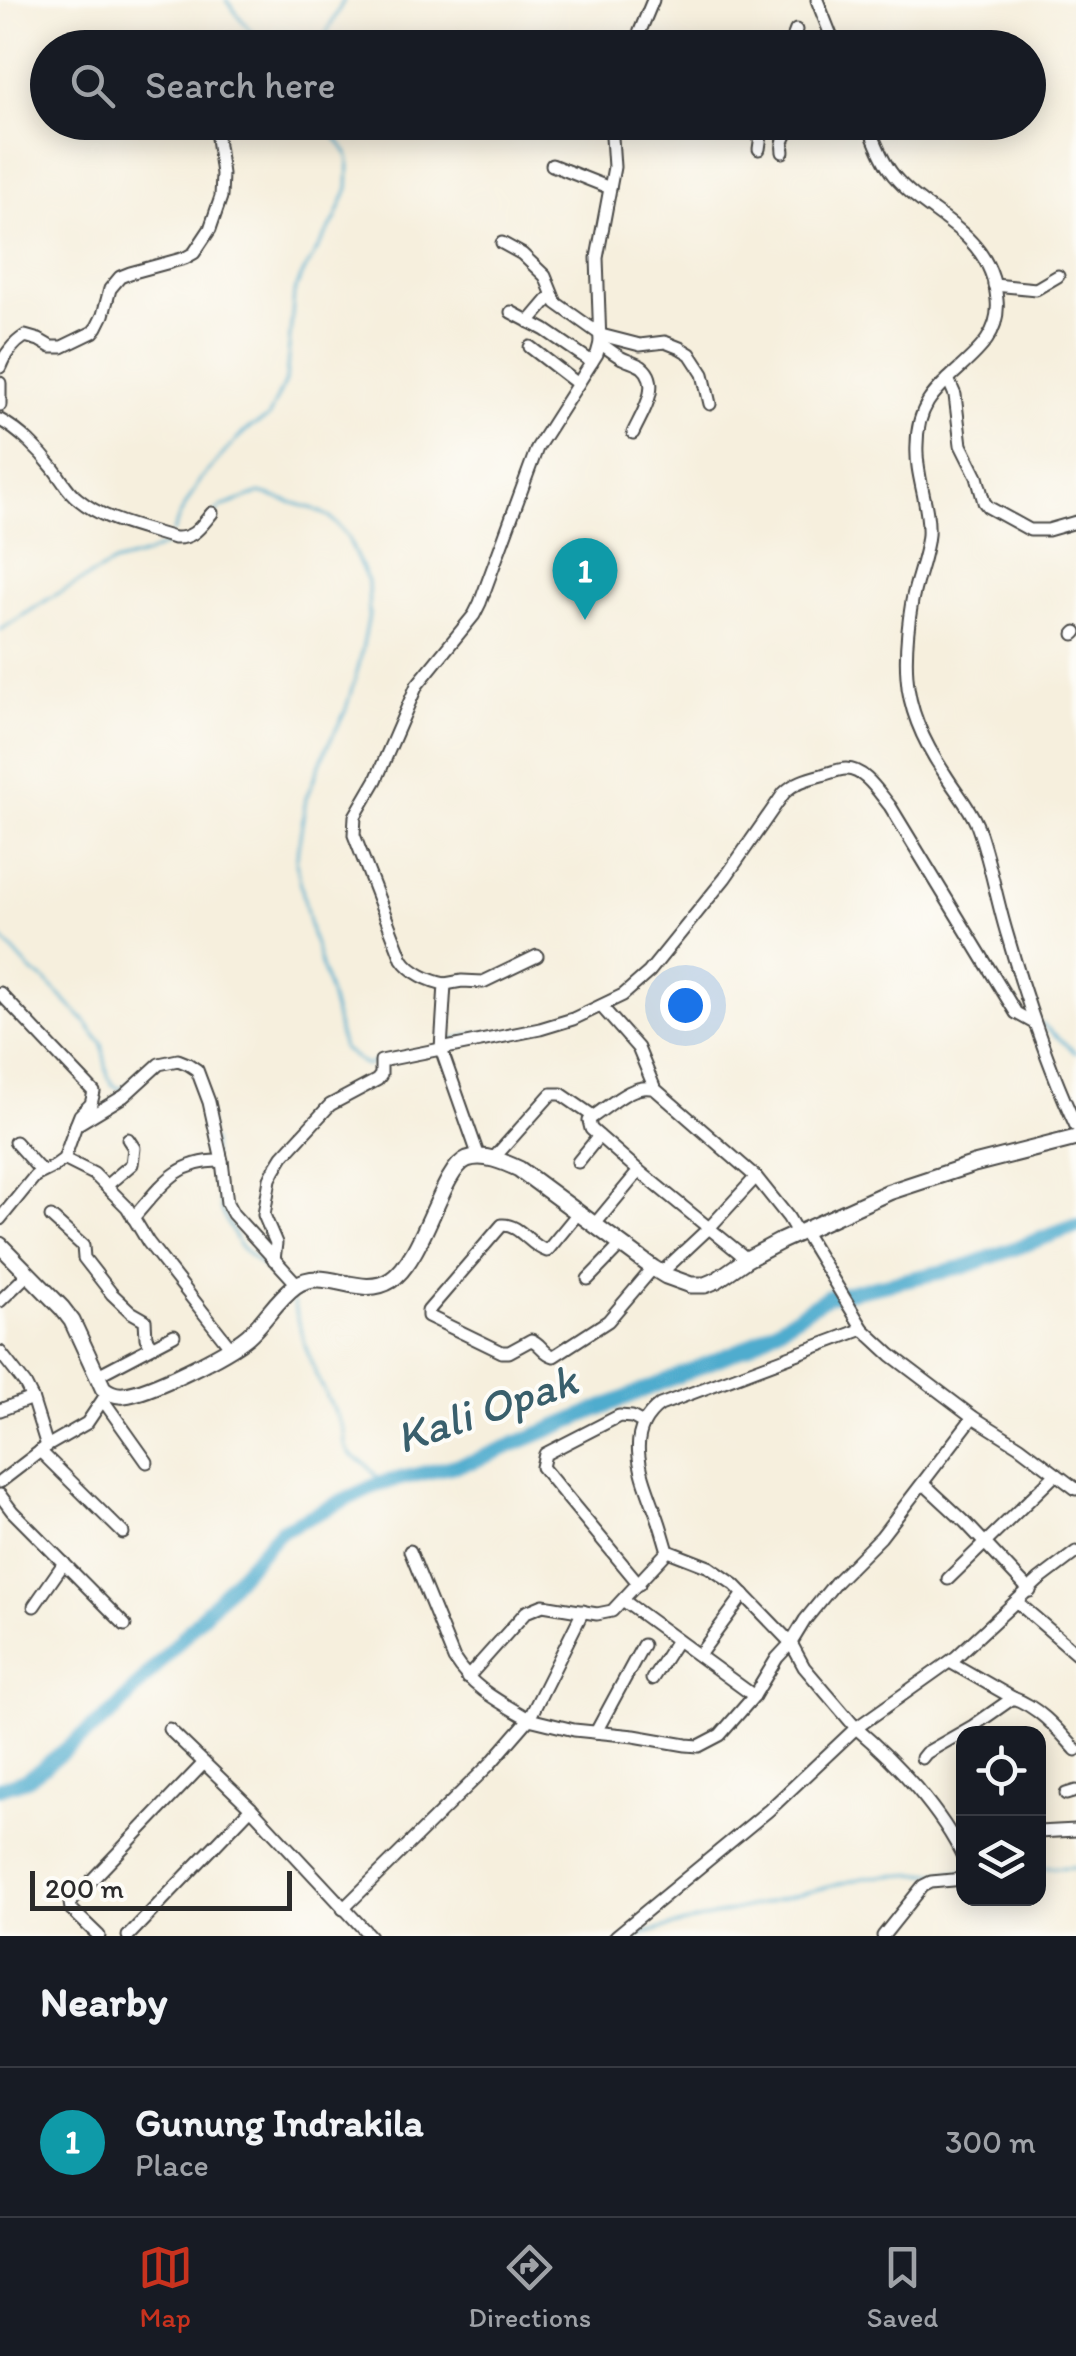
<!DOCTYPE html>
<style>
:root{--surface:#171b24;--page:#242831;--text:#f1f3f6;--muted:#9ea1a6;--line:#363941;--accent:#c8321e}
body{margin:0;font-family:Itim,sans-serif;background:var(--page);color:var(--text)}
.controls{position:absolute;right:30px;bottom:30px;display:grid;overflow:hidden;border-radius:20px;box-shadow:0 5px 25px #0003}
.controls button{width:90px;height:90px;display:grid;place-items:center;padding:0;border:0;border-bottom:2px solid var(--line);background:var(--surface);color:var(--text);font:50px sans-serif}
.scale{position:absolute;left:30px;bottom:25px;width:262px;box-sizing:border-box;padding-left:10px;border:5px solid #2b2b2b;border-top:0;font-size:28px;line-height:35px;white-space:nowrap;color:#2b2b2b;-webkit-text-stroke:8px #fdfcf7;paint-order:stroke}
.you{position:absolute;left:685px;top:1005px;width:35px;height:35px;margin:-25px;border:8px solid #fff;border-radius:50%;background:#1a73e8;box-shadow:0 0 0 15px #1a73e833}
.badge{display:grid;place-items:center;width:65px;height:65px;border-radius:50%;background:var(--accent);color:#fff;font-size:32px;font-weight:700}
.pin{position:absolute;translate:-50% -82px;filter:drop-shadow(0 2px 5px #0008)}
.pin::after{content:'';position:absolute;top:52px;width:35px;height:30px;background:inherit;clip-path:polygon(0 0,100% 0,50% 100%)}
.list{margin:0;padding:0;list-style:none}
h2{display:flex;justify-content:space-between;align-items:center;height:130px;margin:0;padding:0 40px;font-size:42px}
h2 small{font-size:32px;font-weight:400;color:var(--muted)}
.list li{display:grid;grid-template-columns:65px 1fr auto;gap:30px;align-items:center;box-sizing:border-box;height:150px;padding:0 40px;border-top:2px solid var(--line)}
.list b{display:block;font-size:38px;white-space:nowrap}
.list p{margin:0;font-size:32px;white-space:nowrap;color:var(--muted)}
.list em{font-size:32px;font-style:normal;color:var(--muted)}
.icon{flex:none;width:55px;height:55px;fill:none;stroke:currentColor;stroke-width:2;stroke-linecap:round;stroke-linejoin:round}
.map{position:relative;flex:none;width:1076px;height:1936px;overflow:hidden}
.search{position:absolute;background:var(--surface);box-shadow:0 5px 25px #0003;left:30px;right:30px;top:30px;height:110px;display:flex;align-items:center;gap:25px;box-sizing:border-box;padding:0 35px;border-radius:55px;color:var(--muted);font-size:38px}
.sheet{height:280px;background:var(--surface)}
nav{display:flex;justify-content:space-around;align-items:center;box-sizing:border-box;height:140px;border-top:2px solid var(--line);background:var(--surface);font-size:28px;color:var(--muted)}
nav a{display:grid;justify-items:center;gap:5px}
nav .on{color:var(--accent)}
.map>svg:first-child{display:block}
</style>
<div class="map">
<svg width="1076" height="1936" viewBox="0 0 1076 1936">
<rect width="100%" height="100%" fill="#fdfcf7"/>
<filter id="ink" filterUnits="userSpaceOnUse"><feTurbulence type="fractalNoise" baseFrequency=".01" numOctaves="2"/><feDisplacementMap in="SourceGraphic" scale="20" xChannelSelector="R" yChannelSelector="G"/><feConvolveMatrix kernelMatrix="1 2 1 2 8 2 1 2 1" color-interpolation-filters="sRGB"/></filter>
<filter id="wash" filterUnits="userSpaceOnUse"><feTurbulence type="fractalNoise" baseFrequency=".0048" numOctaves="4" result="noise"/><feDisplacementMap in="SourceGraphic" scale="40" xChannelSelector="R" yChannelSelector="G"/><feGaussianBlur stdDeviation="2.25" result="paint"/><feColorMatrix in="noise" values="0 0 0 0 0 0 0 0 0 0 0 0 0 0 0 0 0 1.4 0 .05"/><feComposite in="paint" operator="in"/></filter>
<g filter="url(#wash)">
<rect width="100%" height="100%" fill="#f6efdd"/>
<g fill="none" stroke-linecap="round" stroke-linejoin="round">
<g stroke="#4facce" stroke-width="2.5">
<polyline points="226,0 253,34 269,48"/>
<polyline points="322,48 326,34 344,0"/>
<polyline points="216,513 221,507 260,493 314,509 330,517 347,536 368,582 369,615 359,665 345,712 326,749 306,798 296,862 312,935 330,995 343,1049 366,1066 378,1060"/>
<polyline points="173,532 179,517 200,480 237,439 249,428 268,418 286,379 294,293 302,275 335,220 348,188 349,161 347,153 325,122"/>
<polyline points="0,630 50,598 114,563 147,554 171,542"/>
<polyline points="0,936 33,973 44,979 84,1020 102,1044 108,1076 112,1084 120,1089 131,1082"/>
<polyline points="1041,1023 1076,1053"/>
<polyline points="447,1041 474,1034 495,1033"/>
<polyline points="198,1087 210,1132"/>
<polyline points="212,1140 213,1157"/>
<polyline points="214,1165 221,1210 239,1245 282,1285"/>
<polyline points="293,1303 306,1348 320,1383 344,1430 345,1445 350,1454 368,1466 382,1483"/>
<polyline points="1038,1868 1076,1867"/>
<polyline points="634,1936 867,1877 964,1872"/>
</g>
<polyline stroke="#4facce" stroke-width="15" points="0,1788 28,1779 116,1710 280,1531 378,1484 474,1461 747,1347 827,1297 964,1267 1076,1226"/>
</g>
</g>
<g filter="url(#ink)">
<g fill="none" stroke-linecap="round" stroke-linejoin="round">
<g stroke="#494846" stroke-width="15">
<g id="minor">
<polyline points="817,0 836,48"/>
<polyline points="633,48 653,0"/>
<polyline points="789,48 796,30"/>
<path d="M867,122C875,141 882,161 894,176C930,219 991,231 997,300C1002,349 951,366 928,402C920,415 917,431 917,445C915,476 930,505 928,535C926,558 916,579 912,601C908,625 905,653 907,677C909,711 926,746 945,774C956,792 969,806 977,825C990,860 996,898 1007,934C1026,1000 1047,1064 1076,1126"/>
<polyline points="759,149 763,122"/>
<path d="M783,152C781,138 788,132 797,122"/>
<polyline points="552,165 610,188"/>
<polyline points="502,243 522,254 545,276 556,303 601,335 640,345 665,342 680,348 690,354 703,374 710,404"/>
<polyline points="994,285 1036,289 1058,276"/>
<polyline points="511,312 545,330 592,362"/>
<polyline points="529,322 552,295"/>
<path d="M600,343C607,348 613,353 620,357C627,361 636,363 642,367C663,384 641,415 633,433"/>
<polyline points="530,347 578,384"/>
<path d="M0,367C4,355 14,343 25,336L39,340L51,347H62L93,332L97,327L103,315L110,289L120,277L130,273L185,258L194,253L210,229L221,197L222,174L217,138"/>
<polyline points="948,379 955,395 961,445 977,477 984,502 988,507 1030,530 1048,530 1076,522"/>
<polyline points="0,383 0,405"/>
<path d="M0,420C19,430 40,451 53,468C62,479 67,491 78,499C104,521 143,528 174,538C194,539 200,527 212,513"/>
<polyline points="1074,634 1076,632"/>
<polyline points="445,984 462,981 483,982 537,956"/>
<polyline points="0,993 94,1092 91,1104 80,1115 76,1125 64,1159 53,1167 35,1176 0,1219"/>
<polyline points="601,1006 638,1048 655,1089"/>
<polyline points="76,1125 124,1096 159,1064 178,1060 188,1064 197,1070 209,1102 222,1161 227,1203 233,1214 297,1284"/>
<polyline points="15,1142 41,1171"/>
<path d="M479,1157L441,1049L445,984C430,981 411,973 402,959L354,835L355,816L376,780L417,685L474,615L480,603L537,448L597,354L600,343L597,258L614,167L611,122"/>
<polyline points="64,1159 94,1174 127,1207 148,1242 231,1348"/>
<polyline points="493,1159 551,1094 561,1094 593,1116"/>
<polyline points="578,1162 599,1136"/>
<polyline points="106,1186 132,1164 134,1148 128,1139"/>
<path d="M579,1212L547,1251C530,1246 520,1224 502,1225L428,1311V1316L502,1352H509L531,1340C541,1343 543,1354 554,1356L608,1321L653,1268"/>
<polyline points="51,1217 83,1246 84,1258 112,1294 131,1312 145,1320 146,1338 152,1346"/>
<path d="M133,1218C160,1188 176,1159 222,1161"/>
<polyline points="595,1224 639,1171"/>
<polyline points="804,1232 863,1329 891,1355 973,1417 1019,1446 1076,1489"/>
<path d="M747,1259L639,1171L591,1129L589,1121L591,1118C610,1106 632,1082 655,1089L756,1177L788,1217L798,1234"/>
<path d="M274,1260L276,1243L264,1215L270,1179L275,1169L283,1156L330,1105L377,1080L381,1075V1061L540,1029L573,1019L623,995L649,972L725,878L784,793C795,782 807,779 822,775C829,773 839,769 846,769C865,769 879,793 890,806L1016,1013L1034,1023"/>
<polyline points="661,1273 709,1228 756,1177"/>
<polyline points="588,1279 621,1245"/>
<polyline points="0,1301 28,1274"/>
<polyline points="0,1352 25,1384 32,1398 47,1446"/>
<polyline points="96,1376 174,1335"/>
<polyline points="103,1400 147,1462"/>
<polyline points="0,1410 32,1398"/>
<polyline points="40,1451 123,1533"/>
<polyline points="0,1482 47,1446 87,1423 108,1392"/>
<polyline points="923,1483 965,1522 1030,1591"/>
<polyline points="0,1495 12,1511 125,1625"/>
<path d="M410,1551L454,1659C472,1688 500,1702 529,1719L583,1611"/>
<path d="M668,1551C664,1538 661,1526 656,1513C643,1477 622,1433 660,1405L863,1329"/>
<polyline points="948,1579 1056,1474"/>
<polyline points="639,1584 542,1467 545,1454 619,1416 632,1417 643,1423"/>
<polyline points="624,1601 754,1696"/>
<polyline points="1017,1602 1076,1653"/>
<polyline points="34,1606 64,1563"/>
<polyline points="699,1655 744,1594"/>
<polyline points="950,1662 1013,1698"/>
<polyline points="467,1678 526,1612 543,1605 597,1614 612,1611 668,1551"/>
<polyline points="652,1679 677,1640"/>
<polyline points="169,1729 251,1808 370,1936"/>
<polyline points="596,1732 643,1645"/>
<path d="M922,1758L926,1753L973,1726L1013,1698C1039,1707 1058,1730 1076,1750"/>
<polyline points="1066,1794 1076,1791"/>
<polyline points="1038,1832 1076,1830"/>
<path d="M964,1859C942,1811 895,1761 856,1728L956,1657L1039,1580L1076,1552"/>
<polyline points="343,1909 490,1764 529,1719 574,1730 634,1736 686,1745 699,1746 720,1735 754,1696 777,1658 791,1643 805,1620 836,1582 881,1537 973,1417"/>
<polyline points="99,1936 71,1909 70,1903 204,1763"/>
<polyline points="128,1936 251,1808"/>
<polyline points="616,1936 769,1810 856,1728 804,1667 791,1643 735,1585 709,1567 668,1551"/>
<polyline points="883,1936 923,1886 931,1882 964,1879"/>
</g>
</g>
<g stroke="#494846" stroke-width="19">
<path id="major" d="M0,1245L62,1308L72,1321L103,1388C109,1393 115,1396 124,1395C149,1393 228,1353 248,1336C265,1321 276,1300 295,1286C324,1265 360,1300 391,1280C424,1258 442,1169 467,1159C484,1153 504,1162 519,1169L653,1268L666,1276L691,1285H705L717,1280L747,1259L781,1241L889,1192L974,1164L1076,1138"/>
</g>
<use href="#minor" stroke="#fff" stroke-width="11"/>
<use href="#major" stroke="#fff" stroke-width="15"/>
</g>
</g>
<g text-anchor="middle" stroke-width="8" stroke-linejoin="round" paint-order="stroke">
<g font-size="45" font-style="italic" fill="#395f6c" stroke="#fdfcf7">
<text transform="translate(486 1408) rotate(-19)" y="16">Kali Opak</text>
</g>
</g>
</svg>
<div class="controls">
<button><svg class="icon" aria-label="locate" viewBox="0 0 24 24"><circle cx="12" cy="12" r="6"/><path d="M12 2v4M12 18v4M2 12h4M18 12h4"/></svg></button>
<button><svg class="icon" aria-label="layers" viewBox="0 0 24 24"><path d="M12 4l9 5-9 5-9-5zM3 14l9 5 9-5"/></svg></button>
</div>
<div class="scale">200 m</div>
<div class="you"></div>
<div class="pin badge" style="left:585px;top:620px;background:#0f9aa8">1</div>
<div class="search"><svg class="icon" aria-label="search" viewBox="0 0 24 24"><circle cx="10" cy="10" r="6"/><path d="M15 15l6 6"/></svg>Search here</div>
</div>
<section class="sheet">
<h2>Nearby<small></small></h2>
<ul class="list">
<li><span class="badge" style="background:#0f9aa8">1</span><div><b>Gunung Indrakila</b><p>Place</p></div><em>300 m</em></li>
</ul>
</section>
<nav>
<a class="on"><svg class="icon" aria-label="map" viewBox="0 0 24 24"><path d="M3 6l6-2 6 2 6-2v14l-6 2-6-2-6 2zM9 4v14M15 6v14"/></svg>Map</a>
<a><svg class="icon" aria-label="directions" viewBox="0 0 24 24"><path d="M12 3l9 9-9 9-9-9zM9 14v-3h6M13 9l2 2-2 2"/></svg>Directions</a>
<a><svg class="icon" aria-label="saved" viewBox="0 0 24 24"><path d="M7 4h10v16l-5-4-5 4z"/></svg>Saved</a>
</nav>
